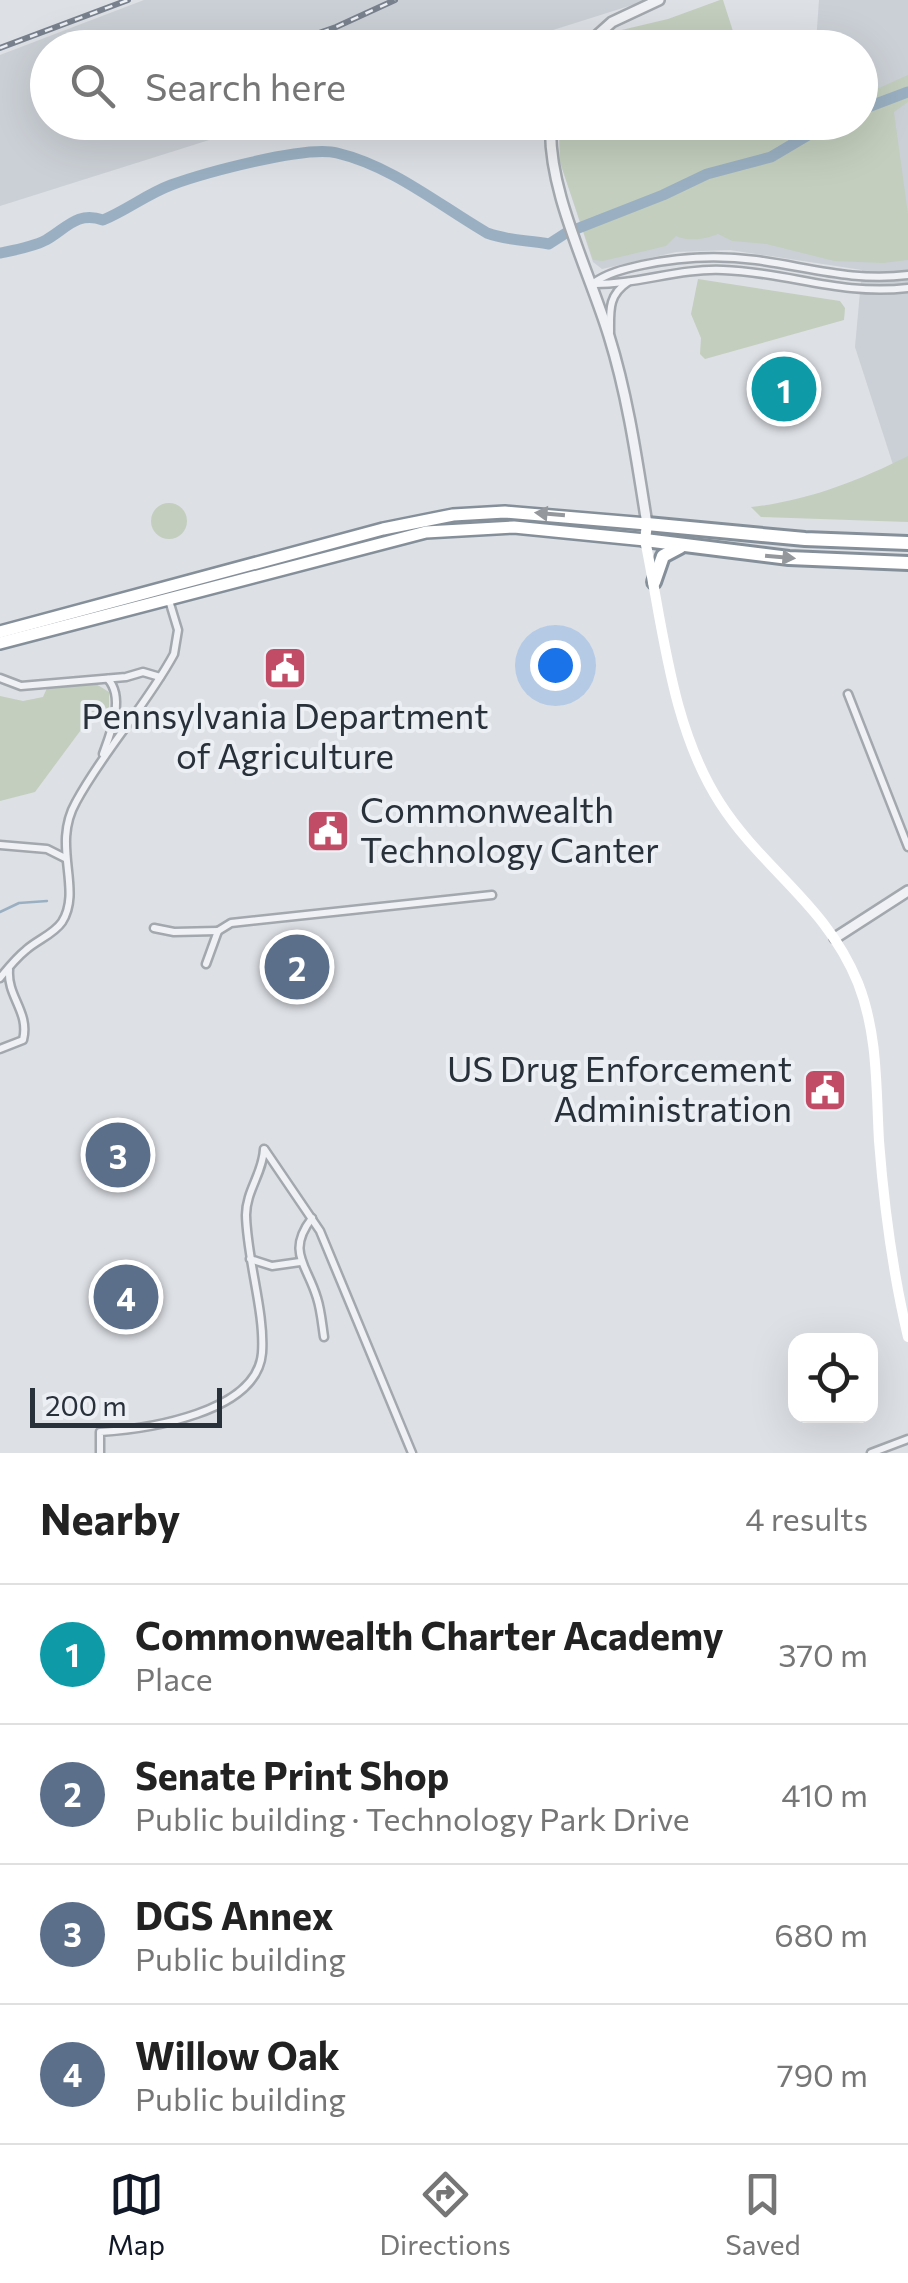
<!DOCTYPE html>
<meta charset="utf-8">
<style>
:root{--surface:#fff;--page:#f6f6f6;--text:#222;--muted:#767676;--line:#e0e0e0;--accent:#111827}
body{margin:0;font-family:Commissioner,sans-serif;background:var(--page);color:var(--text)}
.controls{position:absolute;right:30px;bottom:30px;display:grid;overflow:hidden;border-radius:20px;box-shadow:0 10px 40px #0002}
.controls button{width:90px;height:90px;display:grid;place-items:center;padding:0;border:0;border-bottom:2px solid var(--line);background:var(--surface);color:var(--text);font:50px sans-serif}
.scale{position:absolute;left:30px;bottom:25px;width:192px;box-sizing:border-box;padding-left:10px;border:5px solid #28303a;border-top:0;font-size:28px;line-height:35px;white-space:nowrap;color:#28303a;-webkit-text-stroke:8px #eceff3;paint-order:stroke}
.you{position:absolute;left:555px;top:665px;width:35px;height:35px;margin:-25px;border:8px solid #fff;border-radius:50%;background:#1a73e8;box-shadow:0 0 0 15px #1a73e833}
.badge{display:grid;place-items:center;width:65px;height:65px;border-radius:50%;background:var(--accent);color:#fff;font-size:32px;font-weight:700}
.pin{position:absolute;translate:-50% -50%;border:5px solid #fff;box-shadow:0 2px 10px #0006}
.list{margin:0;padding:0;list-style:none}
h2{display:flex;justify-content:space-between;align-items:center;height:130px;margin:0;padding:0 40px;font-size:42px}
h2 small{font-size:32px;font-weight:400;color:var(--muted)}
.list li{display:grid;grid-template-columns:65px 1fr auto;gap:30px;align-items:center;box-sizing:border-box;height:140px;padding:0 40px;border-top:2px solid var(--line)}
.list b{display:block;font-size:38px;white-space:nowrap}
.list p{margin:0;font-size:32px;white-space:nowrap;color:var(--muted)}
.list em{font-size:32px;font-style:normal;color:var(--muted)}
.icon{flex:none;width:55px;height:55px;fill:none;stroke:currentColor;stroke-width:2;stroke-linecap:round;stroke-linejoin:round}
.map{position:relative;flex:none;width:908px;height:1453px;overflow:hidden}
.search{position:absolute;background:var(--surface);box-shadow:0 10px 40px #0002;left:30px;right:30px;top:30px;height:110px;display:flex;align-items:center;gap:25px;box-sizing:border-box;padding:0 35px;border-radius:55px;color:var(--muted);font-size:38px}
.sheet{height:690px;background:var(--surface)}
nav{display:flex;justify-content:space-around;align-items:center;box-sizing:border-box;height:140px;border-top:2px solid var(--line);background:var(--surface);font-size:28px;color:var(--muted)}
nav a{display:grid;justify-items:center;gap:5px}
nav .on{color:var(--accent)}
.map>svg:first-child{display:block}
</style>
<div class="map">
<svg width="908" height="1453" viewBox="0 0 908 1453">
<rect width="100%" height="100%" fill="#dde0e5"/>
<g fill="#cbd0d6">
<polygon points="144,0 648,0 499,47 48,48 48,122 263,123 0,206 0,55"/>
<polygon points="819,0 908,0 908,511 855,347 862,270 730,250 676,252 602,269 593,262 560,162 559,123 860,122 860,48 805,47 816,43"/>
</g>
<g fill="#c3cebe">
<polygon points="720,0 723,0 738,47 592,47 613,32 668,19"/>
<path d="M908,75V102L894,112L908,214V260L883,263L834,261L766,244L732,241L718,234C707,239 688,242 676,236L666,246L603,261L593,260L560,162L559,123L860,122L861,96Z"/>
<polygon points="698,279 840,301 845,308 844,320 705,359 700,354 701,338 691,314"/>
<path d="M908,456V522L761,517L751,507C807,501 858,481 908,456Z"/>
<circle cx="169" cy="521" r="18"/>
<polygon points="96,684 109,692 109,708 89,719 35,792 0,801 0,696 23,701 43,697 47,688"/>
</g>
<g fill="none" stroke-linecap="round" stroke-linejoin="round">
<polyline stroke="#9ab0c2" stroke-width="2.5" points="0,912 19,903 47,901"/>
<g stroke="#9ab0c2" stroke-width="11">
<polyline points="860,110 908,92"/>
<path d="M0,253C15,250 33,247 46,240C67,228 77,211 103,220C127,210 147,194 171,185C204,173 306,145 337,153C392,166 439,205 487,233C508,241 528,240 549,244L566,233L663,195L707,174L771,157L830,122"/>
</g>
<g stroke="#a3a8ae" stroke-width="11">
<g id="minor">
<path d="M592,284C607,273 624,269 642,265C679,257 718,255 756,260C808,267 854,282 908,275"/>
<path d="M592,284C636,285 679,268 723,270C788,272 840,296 908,288"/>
<path d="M610,332C610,311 608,295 628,282"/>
<polyline points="0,678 21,686 126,677 143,672 160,677"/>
<polyline points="848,694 908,847"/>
<path d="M103,754C111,732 125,698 108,679"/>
<polyline points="0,845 47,849 65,858"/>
<polyline points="154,928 174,932 218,931"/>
<polyline points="206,964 218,931 231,923 492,895"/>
<path d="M0,978C8,968 16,958 26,950C37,940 54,934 62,922C83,889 51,846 76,802C104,750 146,706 174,654L178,630L168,597"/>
<path d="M0,1049L23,1040C30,1012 7,997 9,970"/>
<polyline points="265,1150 320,1231 412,1453"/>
<path d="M312,1218C286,1252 307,1264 317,1298C321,1310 322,1324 324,1337"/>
<polyline points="250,1259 272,1266 300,1262"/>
<path d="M100,1453V1432C147,1429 257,1413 262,1353C265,1312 247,1260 246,1215C246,1191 263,1173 264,1149"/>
<polyline points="871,1453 908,1439"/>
</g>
</g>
<g stroke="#a3a8ae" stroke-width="14">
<g id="tertiary">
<polyline points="583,48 612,22 659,0"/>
<path d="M551,122C546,187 590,273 609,336C628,397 637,461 647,524"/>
<polyline points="835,938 908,891"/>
</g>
</g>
<g stroke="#858f9a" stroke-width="16">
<g id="trunk">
<polyline points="0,632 383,529 453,515 505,512 647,524"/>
<polyline points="0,643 426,532 514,527 645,540"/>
</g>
</g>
<g stroke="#858f9a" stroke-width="18">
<g id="motorway">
<polyline points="647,524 805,539 908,543"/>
<polyline points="645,540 789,558 908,563"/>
<polyline points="654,582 663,556 680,547"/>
</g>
</g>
<use href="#minor" stroke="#eff1f4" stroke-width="6"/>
<use href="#tertiary" stroke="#eff1f4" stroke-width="9"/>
<path stroke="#fff" stroke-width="10" d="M647,524L645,540C663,627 671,727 720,803C763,870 826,904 858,983C878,1034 876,1087 879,1141C884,1206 893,1274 908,1337"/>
<use href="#trunk" stroke="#fff" stroke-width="11"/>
<use href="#motorway" stroke="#fff" stroke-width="12"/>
<g stroke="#78818d" stroke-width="6">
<g id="rail">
<polyline points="0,48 128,0"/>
<polyline points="276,48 336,27 395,0"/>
</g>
</g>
<use href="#rail" stroke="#eceff3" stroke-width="2.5" stroke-dasharray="8" stroke-linecap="butt"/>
</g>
<defs><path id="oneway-solid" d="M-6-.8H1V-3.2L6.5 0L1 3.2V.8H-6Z" transform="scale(2.5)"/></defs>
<g fill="#94989c">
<use href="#oneway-solid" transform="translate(550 514) rotate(-175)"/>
<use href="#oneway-solid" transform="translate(780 557) rotate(5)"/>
</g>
<defs>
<g id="civic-square" transform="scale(2.25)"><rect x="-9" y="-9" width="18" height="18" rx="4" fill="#c04c65" stroke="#eceff3"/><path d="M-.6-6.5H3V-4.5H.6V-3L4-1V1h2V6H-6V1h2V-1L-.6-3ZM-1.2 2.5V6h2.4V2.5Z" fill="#fff"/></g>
</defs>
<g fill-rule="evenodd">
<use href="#civic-square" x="285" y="668"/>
<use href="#civic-square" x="328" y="831"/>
<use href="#civic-square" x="825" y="1090"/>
</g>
<g text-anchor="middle" stroke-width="8" stroke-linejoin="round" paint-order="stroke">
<g font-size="35" fill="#28303a" stroke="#eceff3">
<text x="285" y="729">Pennsylvania Department<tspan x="285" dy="40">of Agriculture</tspan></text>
<text x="360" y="823" text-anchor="start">Commonwealth<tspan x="360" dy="40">Technology Canter</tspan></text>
<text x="792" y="1082" text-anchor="end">US Drug Enforcement<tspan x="792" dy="40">Administration</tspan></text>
</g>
</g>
</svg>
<div class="controls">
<button><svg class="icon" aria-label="locate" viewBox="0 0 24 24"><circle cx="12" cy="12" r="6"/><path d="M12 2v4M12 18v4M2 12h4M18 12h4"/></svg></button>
</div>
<div class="scale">200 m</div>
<div class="you"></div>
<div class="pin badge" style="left:784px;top:389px;background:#0f9aa8">1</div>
<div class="pin badge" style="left:297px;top:967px;background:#5c6f8a">2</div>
<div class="pin badge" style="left:118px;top:1155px;background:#5c6f8a">3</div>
<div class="pin badge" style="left:126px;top:1297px;background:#5c6f8a">4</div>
<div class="search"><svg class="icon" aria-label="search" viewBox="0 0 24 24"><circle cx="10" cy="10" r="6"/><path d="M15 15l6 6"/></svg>Search here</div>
</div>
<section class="sheet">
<h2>Nearby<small>4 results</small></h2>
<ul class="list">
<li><span class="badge" style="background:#0f9aa8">1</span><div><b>Commonwealth Charter Academy</b><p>Place</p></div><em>370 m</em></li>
<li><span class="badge" style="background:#5c6f8a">2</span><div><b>Senate Print Shop</b><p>Public building · Technology Park Drive</p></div><em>410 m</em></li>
<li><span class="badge" style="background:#5c6f8a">3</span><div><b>DGS Annex</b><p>Public building</p></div><em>680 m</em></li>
<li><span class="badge" style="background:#5c6f8a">4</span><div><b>Willow Oak</b><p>Public building</p></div><em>790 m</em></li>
</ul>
</section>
<nav>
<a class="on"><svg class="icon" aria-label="map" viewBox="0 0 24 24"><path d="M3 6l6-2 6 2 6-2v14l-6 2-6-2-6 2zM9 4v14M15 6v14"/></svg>Map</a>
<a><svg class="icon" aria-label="directions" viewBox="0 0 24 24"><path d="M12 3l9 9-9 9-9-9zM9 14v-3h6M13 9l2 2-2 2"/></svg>Directions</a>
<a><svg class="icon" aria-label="saved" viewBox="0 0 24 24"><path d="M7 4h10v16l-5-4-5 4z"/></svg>Saved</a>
</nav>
